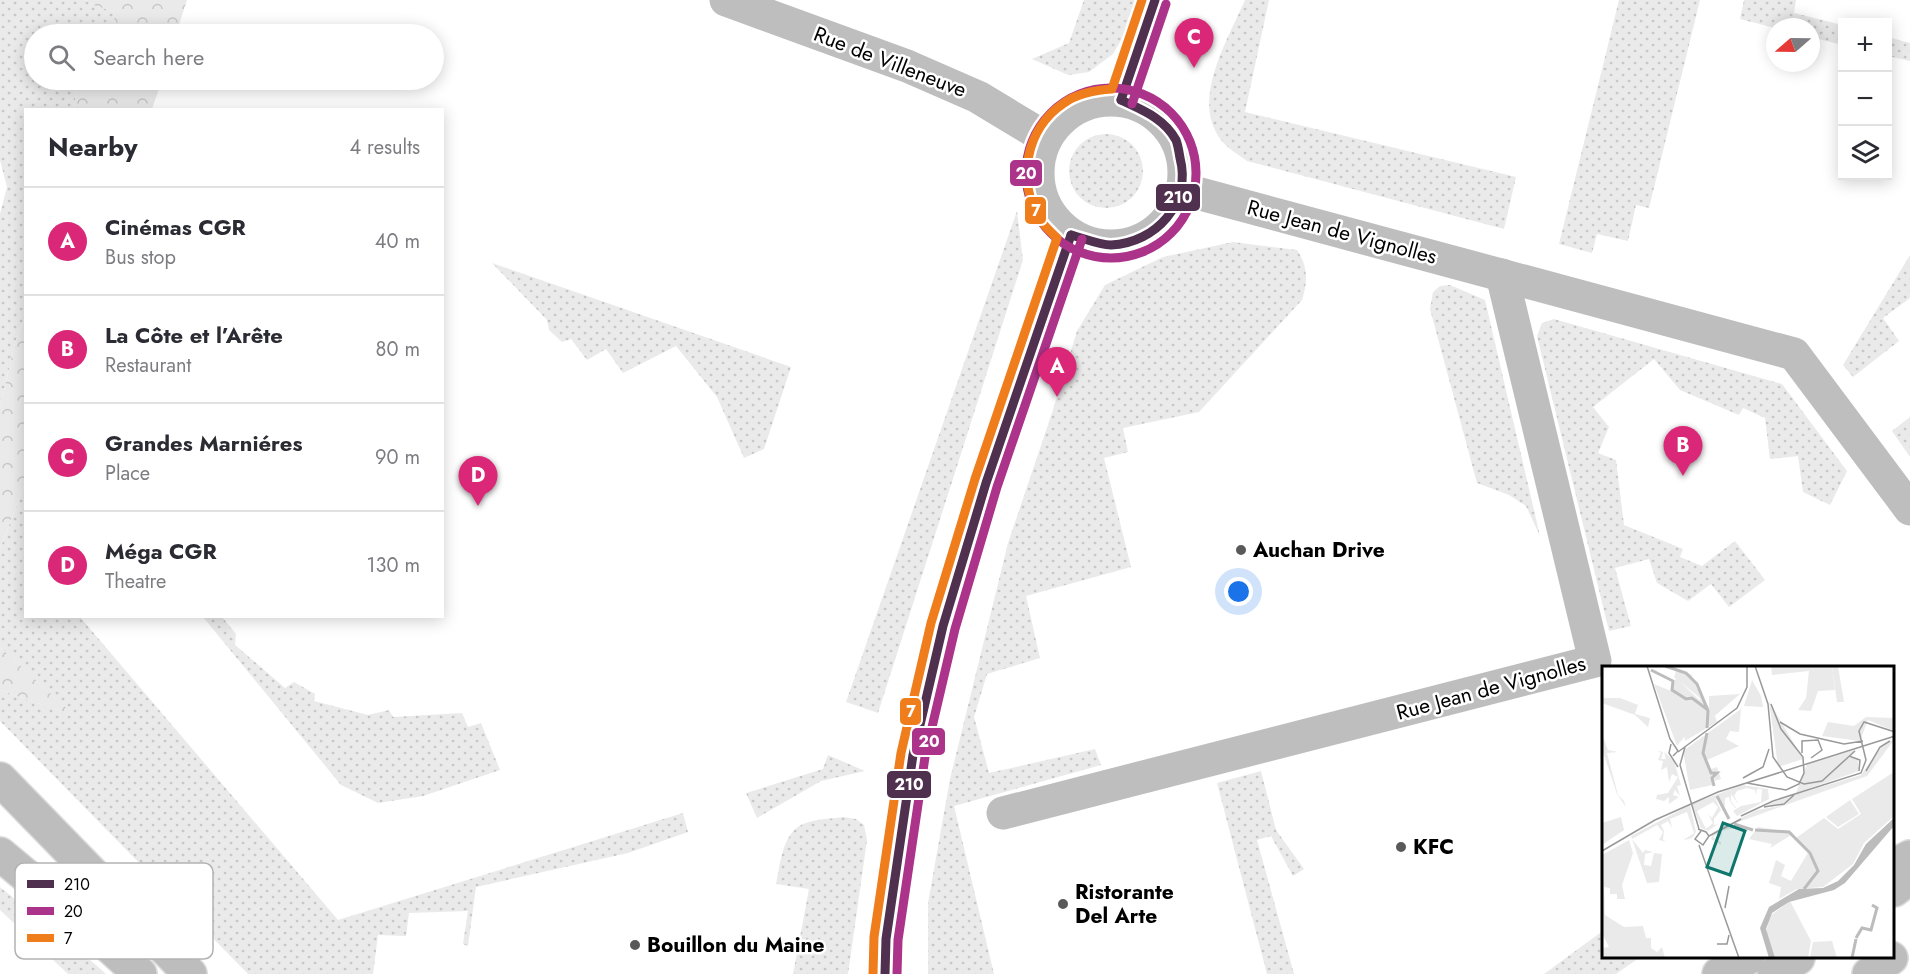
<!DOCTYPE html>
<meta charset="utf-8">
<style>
:root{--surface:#fff;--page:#f2f2f3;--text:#2b2b33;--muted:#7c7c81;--line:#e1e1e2;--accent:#db2777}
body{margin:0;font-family:Jost,sans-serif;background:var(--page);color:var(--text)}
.controls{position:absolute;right:18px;top:18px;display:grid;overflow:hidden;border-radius:0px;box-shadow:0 3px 15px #0003}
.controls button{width:54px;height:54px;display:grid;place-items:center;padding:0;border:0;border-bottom:2px solid var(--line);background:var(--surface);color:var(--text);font:30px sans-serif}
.compass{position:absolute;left:1766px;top:18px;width:54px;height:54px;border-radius:50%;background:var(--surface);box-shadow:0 3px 15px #0003;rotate:250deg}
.you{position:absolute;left:1239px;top:592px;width:21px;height:21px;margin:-15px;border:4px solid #fff;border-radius:50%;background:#1a73e8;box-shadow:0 0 0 9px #1a73e833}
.badge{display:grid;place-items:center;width:39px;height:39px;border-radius:50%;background:var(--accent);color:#fff;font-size:20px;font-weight:700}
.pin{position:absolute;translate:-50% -50px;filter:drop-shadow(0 2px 3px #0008)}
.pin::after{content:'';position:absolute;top:32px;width:21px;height:18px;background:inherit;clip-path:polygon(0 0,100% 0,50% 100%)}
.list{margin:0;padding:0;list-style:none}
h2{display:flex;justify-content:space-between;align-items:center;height:78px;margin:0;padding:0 24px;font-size:26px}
h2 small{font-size:20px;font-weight:400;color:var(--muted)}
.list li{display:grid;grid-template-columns:39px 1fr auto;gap:18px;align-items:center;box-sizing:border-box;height:108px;padding:0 24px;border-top:2px solid var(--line)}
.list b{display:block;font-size:22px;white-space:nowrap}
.list p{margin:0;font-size:20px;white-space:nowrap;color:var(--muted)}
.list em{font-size:20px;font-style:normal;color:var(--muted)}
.icon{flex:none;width:33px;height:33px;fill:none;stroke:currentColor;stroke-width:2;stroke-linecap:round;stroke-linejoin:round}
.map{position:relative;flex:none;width:1910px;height:974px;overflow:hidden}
.search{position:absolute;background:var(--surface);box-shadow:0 3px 15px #0003;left:24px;top:24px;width:420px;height:66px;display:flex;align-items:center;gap:15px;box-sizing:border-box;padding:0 21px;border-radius:33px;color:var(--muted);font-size:22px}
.panel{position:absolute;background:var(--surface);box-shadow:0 3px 15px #0003;left:24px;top:108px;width:420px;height:510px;border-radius:0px}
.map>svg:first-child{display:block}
</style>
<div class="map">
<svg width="1910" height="974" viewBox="0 0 1910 974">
<defs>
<pattern id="grass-dots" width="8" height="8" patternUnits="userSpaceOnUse" patternTransform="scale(1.5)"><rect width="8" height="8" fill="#eaeaea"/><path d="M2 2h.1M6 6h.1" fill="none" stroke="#c7c7c7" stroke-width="1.8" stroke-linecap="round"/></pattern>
<pattern id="forest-crowns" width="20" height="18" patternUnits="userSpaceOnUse" patternTransform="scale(1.5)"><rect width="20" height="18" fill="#eaeaea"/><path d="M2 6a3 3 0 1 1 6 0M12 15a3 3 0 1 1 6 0" fill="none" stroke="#c7c7c7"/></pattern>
</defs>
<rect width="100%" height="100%" fill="#fff"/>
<g fill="url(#grass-dots)">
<polygon points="0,0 85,0 93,5 119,13 104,34 34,34 34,80 78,80 74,109 26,110 25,316 15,343 0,408 0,214 7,187 0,160"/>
<polygon points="1084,0 1137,0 1127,30 1113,54 1089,72 1068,75 1032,59 1069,43"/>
<path d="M1245,0H1269L1245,112L1516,177L1504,229L1247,161C1239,155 1227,148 1221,140C1190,100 1228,40 1245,0Z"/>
<polygon points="1619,0 1700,0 1649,208 1636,205 1628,241 1597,234 1592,253 1559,244"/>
<polygon points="1744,0 1796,0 1794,13 1842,25 1842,45 1811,37 1811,27 1775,28 1740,19"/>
<polygon points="1888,37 1910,43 1910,61 1888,56"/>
<circle cx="1106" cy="171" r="37"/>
<polygon points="1017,211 1023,260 878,713 846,702"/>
<path d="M1233,242L1297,250C1308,266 1308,282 1302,300L1199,412L1123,428L1128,452L1104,458L1131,567L1026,596L1040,658L987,674L974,717L989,773L1095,749L1101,765L954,806L994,974H928V903L950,779L1008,543L1052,413L1077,331L1105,285L1163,257Z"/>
<polygon points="1910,255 1910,298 1883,318 1899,341 1853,377 1843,365"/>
<polygon points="492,263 791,367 764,449 744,458 717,397 676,346 623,373 606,349 587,360 571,339 562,342 549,330 547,320"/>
<polygon points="1450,285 1485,300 1540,536 1526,506 1509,495 1477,483 1430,309 1433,292 1440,286"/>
<polygon points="1554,319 1782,384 1847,471 1830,505 1803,492 1798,456 1770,459 1765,418 1743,408 1739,415 1680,390 1654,359 1593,407 1609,427 1598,453 1616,460 1624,525 1683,549 1680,557 1702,566 1735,541 1765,580 1729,607 1711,584 1688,601 1657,583 1649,559 1615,568 1631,626 1609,631 1537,336 1542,323"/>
<polygon points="1910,417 1910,457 1892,431"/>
<polygon points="25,483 26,616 80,617 338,920 683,813 688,832 628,853 476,887 468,946 463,944 468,911 409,913 406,936 378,935 373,974 248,974 0,721 0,690 74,716 0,647 0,549"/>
<polygon points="203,617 222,617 236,634 235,645 285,688 294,682 315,694 314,701 368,715 389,710 393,717 462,713 468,727 481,723 500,770 423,796 378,803 341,785"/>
<polygon points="828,755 865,771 821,781 757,818 746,793 823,769"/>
<polygon points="1261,771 1276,830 1304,869 1293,876 1271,836 1257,840 1294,974 1267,974 1217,783"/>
<path d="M843,817L856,819L864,825L867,840L848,974H793L809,889L776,884C780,866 782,835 801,825C813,819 830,819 843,817Z"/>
<polygon points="0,887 96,965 106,974 68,974 0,910"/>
<polygon points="1604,930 1604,958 1639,958 1616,974 1544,974"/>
</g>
<g fill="url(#forest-crowns)">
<polygon points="85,0 187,0 176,34 104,34 118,13 93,5"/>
<polygon points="78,80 162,80 152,109 74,109"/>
<polygon points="25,316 25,483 0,549 0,408 15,343"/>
<polygon points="0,647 76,717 0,690"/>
</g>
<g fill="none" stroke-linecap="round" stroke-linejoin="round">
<g stroke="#dbdbdb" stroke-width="36">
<g id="primary">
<polyline points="1894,890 1910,877"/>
<polyline points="1774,974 1798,958"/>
</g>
</g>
<g stroke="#dbdbdb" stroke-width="36">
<g id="trunk">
<polyline points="1894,865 1910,857"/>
<polyline points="1719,974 1748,958"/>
<polyline points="1869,974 1891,958"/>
</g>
</g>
<g stroke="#dbdbdb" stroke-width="36">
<g id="motorway">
<polyline points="0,779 190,974"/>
<polyline points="0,854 97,935 140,974"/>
</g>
</g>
<g stroke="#bebebe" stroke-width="33">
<polyline points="726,0 907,66 978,97 1046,138"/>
<circle cx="1111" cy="173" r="73"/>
<polyline points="1121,100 1155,0"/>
<polyline points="1182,189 1794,354 1910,509"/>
<polyline points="1003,813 1595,661 1502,275"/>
<polyline points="885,974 886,939 913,755 943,626 986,483 1071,235"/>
</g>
<use href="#primary" stroke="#bdbdbd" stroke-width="33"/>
<use href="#trunk" stroke="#bdbdbd" stroke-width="33"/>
<use href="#motorway" stroke="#bdbdbd" stroke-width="33"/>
<g stroke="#fff" stroke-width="14">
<g id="bus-1">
<polyline points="1121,100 1155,0"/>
<path d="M1071,235C1083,238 1099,245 1111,245C1156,243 1192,203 1180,158C1179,152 1178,145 1176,140C1164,118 1142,110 1121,100"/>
<polyline points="885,974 886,939 913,755 943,626 986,483 1071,235"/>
</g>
</g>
<g stroke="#fff" stroke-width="14">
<g id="bus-2">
<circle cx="1111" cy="173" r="85"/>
<polyline points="1132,104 1166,4"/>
<polyline points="897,974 898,940 925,757 955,629 997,487 1082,239"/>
</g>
</g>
<g stroke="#fff" stroke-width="14">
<path id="bus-3" d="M873,974L874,937L901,753L931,623L975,479L1057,238C1052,233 1045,227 1041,221C1016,182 1025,129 1064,103C1078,93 1095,90 1112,89L1142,0"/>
</g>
<use href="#bus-1" stroke="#4f304e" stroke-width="9"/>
<use href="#bus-2" stroke="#ac338a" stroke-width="9"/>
<use href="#bus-3" stroke="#f07d1b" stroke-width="9"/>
</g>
<g fill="#595959" stroke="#fff" stroke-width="2">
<circle cx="1241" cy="550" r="6"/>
<circle cx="1401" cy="847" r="6"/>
<circle cx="1063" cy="904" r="6"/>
<circle cx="635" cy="945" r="6"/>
</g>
<g text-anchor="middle" stroke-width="5" stroke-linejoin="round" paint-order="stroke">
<g font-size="21" fill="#000" stroke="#fff">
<text transform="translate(890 62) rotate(21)" y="7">Rue de Villeneuve</text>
<text transform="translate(1342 232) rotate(15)" y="7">Rue Jean de Vignolles</text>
<text transform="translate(1491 688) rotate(-15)" y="7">Rue Jean de Vignolles</text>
</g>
<g font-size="21" font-weight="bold" fill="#000" stroke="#fff" text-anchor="start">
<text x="1253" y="557">Auchan Drive</text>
<text x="1413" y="854">KFC</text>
<text x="1075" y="899">Ristorante<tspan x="1075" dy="24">Del Arte</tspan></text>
<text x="647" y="952">Bouillon du Maine</text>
</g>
</g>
<g transform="translate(1602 666)">
<rect width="292" height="292" fill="#fff"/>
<path d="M230,0H236L242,36H235ZM74,12L107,43V30L138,28L108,54L92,59L75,80L52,18L69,25ZM0,28L2,32H18L36,39L33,48L48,52L46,61L33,49L0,37ZM167,35L201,93L176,101ZM139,43L137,66L128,65L124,73L137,80L105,94L109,103L115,101L119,113L112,115L115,105L109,106L105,99L108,107H114L110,119L88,124L81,85ZM264,51L292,52V65L266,54L258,75L220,70L226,56L252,60ZM292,74L265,110L128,159L132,162L120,165L119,174L118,166L111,171L119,176V179L109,173L111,166L155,144L178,140L185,137L163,140L174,135L191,130L186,137L192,129L259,109L280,80ZM255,83L245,92H256L257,105L194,127L205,98ZM56,85L61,86L59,93H64L62,86L72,95L79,119L75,120L78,130L73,124L71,129L77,131L67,138V131L62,135L54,133L55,129L66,127L76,111L70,108L67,116L65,101L59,104L61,95L56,94L59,87ZM292,106V150L262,177L251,198L221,221L195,223L177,233L179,221L167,217L174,194L183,199L179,210L189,215L207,185L194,172L222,152L236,163L259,148L250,133ZM140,119L166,123L167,133L135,150L131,145L139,140L159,136L160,123H155L154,129L153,124L145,122L135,125L132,130L137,139L129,128V135L134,142H133L128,135L127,131L123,132V141L113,132L119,144L112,153V159L116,158L106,165L99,162L90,138ZM111,136L116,141L110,152L106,148L111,157L104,163L95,145ZM248,134L257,148L236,161L224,151ZM88,139L94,166L90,172L83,174L81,169L83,173L92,167L85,146L68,153L70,162L66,155L59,159L62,165L61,174L65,176L57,174L61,166L55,159L30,173L41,187L43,184L51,186L43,188L42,199L49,200L52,187L60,188L57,216L45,217L29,170ZM27,174L31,187L20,219L23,233H15V228H8V222L2,221L3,249L22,261L41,260L44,272H49V282L55,286L60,281L63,292H0V282L7,281L0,267V189ZM188,235L209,275L206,292H173L164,267L168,250Z" fill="#eaeaea" fill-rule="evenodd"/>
<path d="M169,0H230L233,24L216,25L209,45L196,44L204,32L207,5L170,9ZM74,5L89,8L108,43L99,42L98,32L72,11ZM150,14L159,30L161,41L142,40ZM94,49L108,53L113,50L115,56L83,75L81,59H92ZM0,68L6,84L16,86L5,87L16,129L22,135L24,141L15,128L0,83ZM19,151L22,164L0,179V157ZM156,161L190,166L191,168L168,182L170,178L147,173ZM230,275L235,292H208L211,276Z" fill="#eaeaea"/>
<path d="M292,152V160L243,217L232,224L187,236L170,247L164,263L173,292H167L158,262L167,241L197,223L221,222L236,215L252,199L264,178Z" fill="#bcbcbc"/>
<path fill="none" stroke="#bcbcbc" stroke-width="3" d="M63,0L84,7L95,18L106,45L105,62M49,4L71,15L70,24L84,33L90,32L106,44M105,67L101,87L109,107H115L110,112L112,120M115,130L127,153M132,158L151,164M153,164L187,166L208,187L216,205L202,223M254,272L260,262L269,264L275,242L270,239M250,292L254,273"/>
<path fill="none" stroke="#999" stroke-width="1.5" d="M45,0L68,73L76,85L71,90M153,0L166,38L171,91L185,111L202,118L220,115L253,85M178,56L198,68L242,78L261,75M69,78L67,87L76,101M83,81L78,99L97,163M76,86L135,42L145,21V0M200,87V75L216,74L220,84L209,92M247,90L258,94L257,105M264,105L278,81L288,75M141,112L161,101L167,83M145,117L184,124L197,118L202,107L201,91L179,63L169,38M162,141L182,138L192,129M139,150L171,135L259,107L264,94L257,65L262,56L293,66M96,163L104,166L107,170L101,179L93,173L99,165M107,170L139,153M97,179L137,292M0,185L53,154L116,126L293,70M123,242L127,220M115,278H125L127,269"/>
<path fill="#0f766e" fill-opacity="0.15" stroke="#0f766e" stroke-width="3" d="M121,157L143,165L128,209L105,201Z"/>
<rect width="292" height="292" fill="none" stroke="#000" stroke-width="3"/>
</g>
<rect x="15" y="863" width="198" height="96" rx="9" fill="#fff" stroke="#b2b2b2" stroke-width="1.5"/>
<rect x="27" y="880" width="27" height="8" fill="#4f304e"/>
<rect x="27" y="907" width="27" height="8" fill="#ac338a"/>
<rect x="27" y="934" width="27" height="8" fill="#f07d1b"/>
<g font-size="16" fill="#000">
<text x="64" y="890">210</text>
<text x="64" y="917">20</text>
<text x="64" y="944">7</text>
</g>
<g stroke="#fff" stroke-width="2">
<rect x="1009" y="159" width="34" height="28" rx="6" fill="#ac338a"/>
<rect x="1155" y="183" width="46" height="29" rx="6" fill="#4f304e"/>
<rect x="1024" y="196" width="23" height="29" rx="6" fill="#f07d1b"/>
<rect x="899" y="697" width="23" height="29" rx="6" fill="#f07d1b"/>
<rect x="911" y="727" width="35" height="29" rx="6" fill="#ac338a"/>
<rect x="886" y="770" width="46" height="29" rx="6" fill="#4f304e"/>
</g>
<g font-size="16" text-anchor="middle" font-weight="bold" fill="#fff">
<text x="1026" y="179">20</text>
<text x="1178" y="203">210</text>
<text x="1036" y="216">7</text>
<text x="911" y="717">7</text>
<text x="929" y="747">20</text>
<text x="909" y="790">210</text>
</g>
</svg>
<div class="controls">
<button>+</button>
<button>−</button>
<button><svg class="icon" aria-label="layers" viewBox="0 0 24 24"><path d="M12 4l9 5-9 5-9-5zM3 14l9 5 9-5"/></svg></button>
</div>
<svg class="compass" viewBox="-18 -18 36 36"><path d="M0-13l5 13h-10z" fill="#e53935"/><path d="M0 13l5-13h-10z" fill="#7c7c81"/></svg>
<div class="you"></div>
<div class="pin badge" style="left:1057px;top:397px">A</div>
<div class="pin badge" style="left:1683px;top:476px">B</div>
<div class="pin badge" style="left:1194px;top:68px">C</div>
<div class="pin badge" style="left:478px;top:506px">D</div>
<div class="search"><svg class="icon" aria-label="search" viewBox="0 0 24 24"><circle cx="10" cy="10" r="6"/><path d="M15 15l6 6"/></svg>Search here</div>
<section class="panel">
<h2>Nearby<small>4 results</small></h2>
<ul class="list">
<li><span class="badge">A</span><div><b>Cinémas CGR</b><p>Bus stop</p></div><em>40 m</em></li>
<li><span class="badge">B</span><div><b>La Côte et l’Arête</b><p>Restaurant</p></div><em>80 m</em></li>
<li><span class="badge">C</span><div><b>Grandes Marniéres</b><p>Place</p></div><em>90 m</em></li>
<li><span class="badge">D</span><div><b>Méga CGR</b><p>Theatre</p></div><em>130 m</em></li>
</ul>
</section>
</div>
